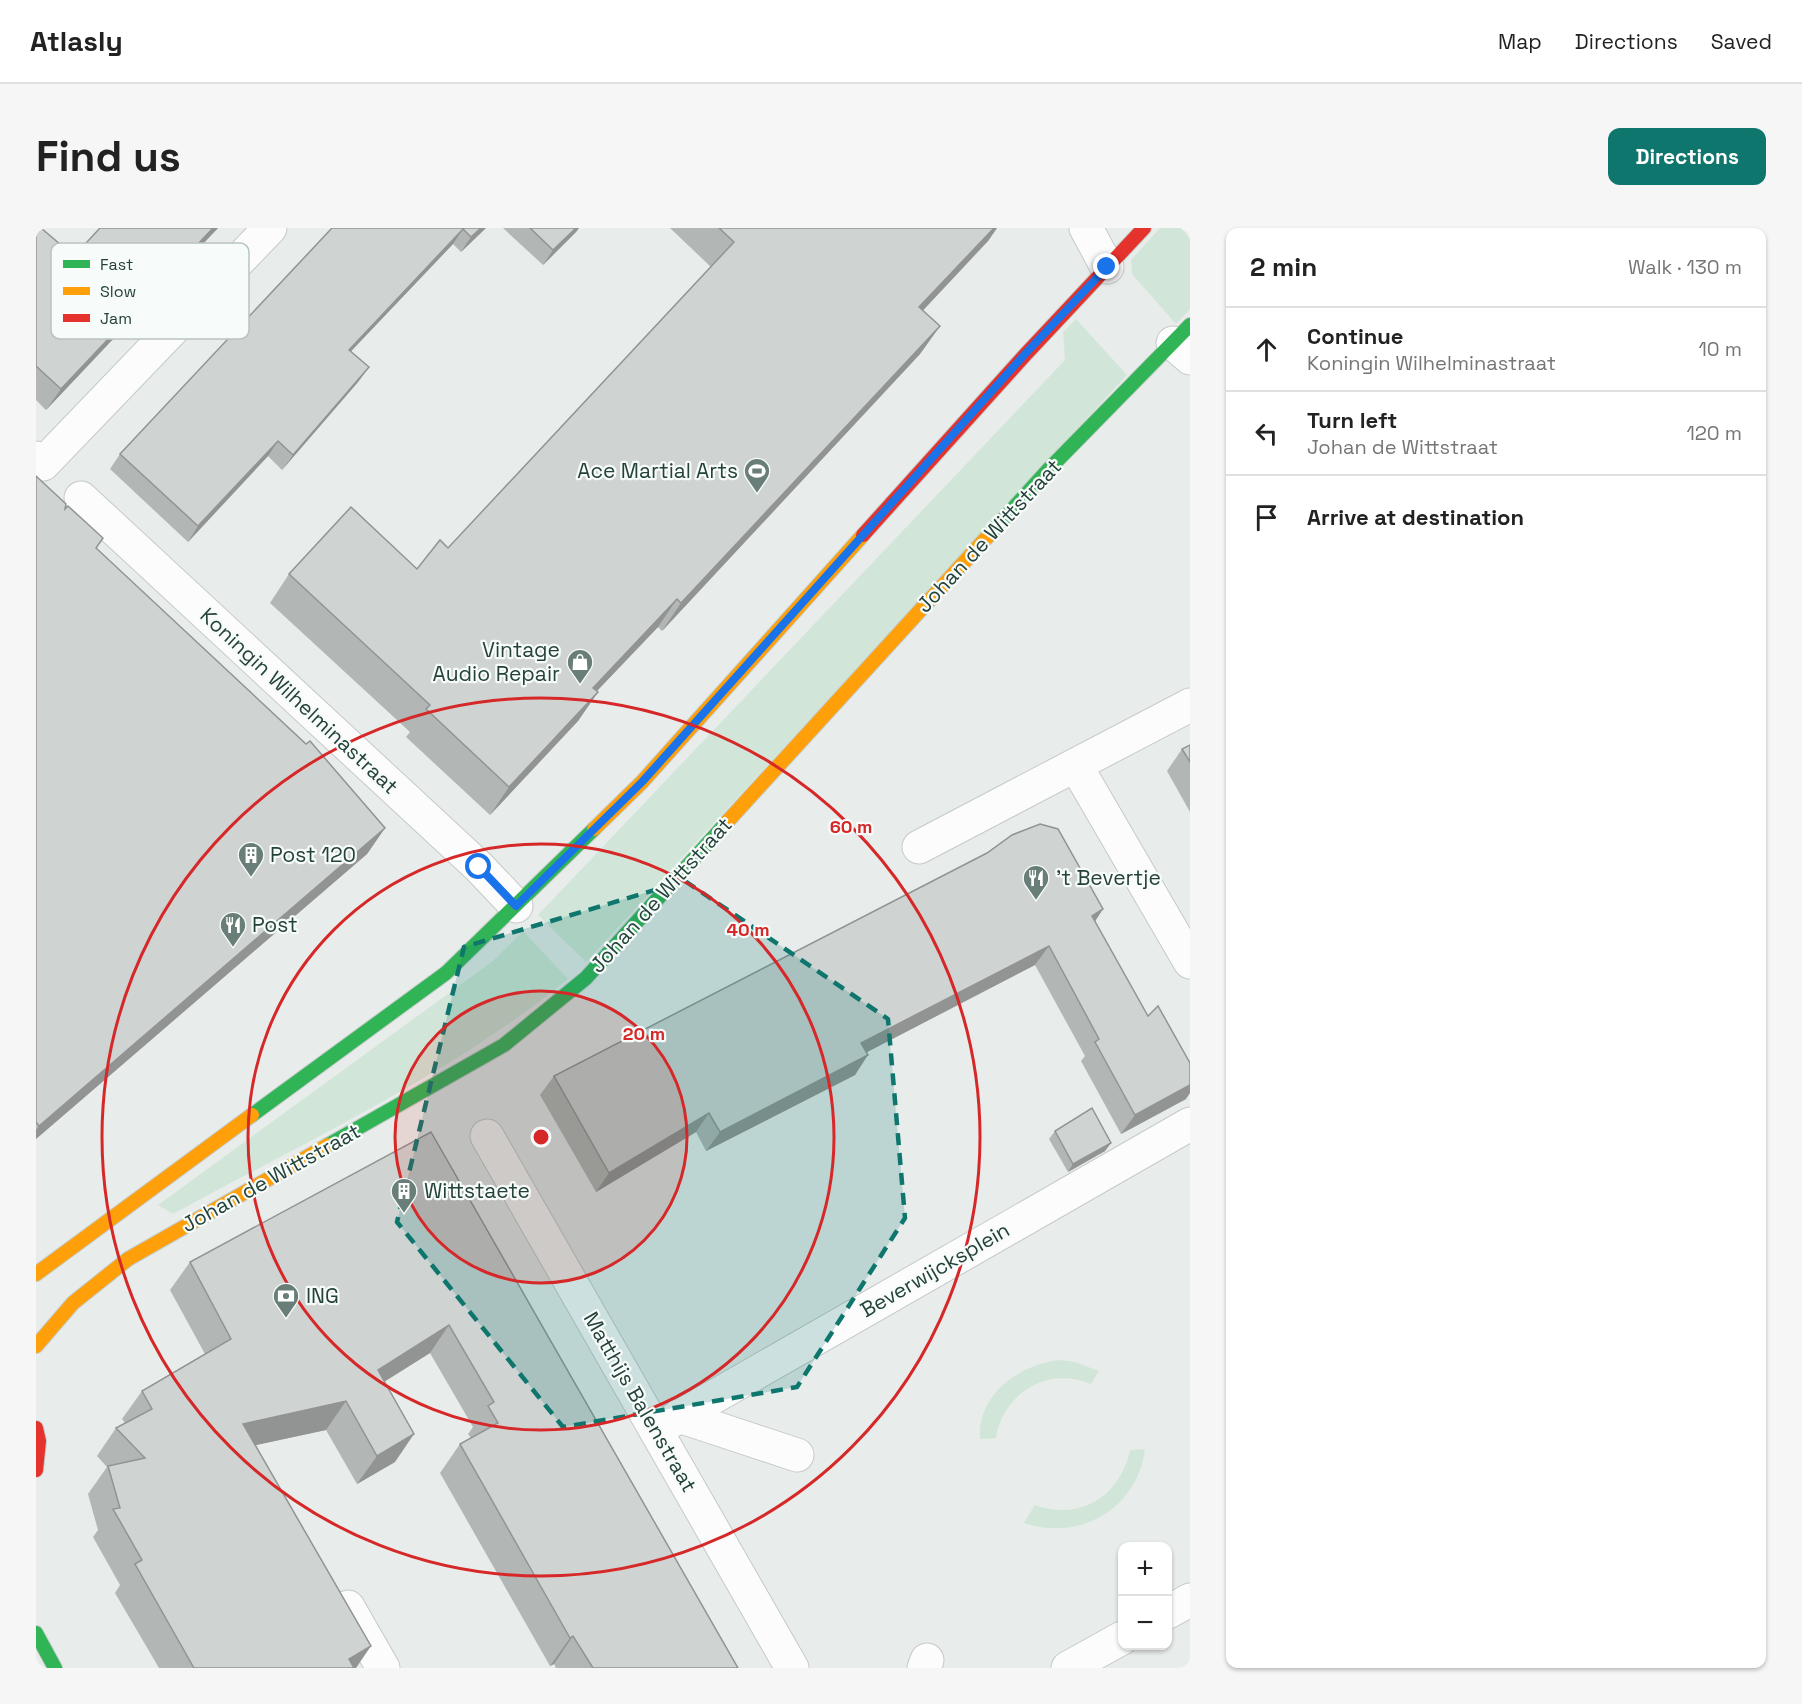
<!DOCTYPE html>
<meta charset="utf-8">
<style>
:root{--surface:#fff;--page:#f6f6f6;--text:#222;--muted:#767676;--line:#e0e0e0;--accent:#0f766e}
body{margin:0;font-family:"Space Grotesk",sans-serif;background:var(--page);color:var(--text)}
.controls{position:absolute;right:18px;bottom:18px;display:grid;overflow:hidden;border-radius:12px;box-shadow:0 2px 4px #0004}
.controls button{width:54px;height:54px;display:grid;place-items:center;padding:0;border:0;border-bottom:2px solid var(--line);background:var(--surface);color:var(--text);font:30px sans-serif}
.stop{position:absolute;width:18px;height:18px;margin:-14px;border:4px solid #1a73e8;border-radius:50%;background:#fff}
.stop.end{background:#1a73e8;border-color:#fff;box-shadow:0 2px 6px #0008}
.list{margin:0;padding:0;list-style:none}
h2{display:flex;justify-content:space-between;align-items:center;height:78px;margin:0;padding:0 24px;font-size:26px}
h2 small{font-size:20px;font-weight:400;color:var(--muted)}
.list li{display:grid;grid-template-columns:39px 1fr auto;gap:18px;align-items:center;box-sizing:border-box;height:84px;padding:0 24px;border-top:2px solid var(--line)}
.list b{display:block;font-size:22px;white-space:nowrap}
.list p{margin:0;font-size:20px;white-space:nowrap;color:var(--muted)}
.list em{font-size:20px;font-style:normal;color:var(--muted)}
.icon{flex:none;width:33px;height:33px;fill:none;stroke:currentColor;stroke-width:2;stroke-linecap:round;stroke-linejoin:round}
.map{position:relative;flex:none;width:1154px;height:1440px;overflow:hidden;border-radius:12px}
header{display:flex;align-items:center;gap:36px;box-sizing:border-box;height:84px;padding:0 30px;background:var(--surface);border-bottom:2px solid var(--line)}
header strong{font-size:28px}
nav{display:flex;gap:33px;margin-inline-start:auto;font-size:21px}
.intro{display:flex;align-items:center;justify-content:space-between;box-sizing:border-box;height:144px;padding:0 36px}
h1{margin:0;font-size:42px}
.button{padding:15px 27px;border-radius:12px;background:var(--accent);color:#fff;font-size:21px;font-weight:700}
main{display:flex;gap:36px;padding:0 36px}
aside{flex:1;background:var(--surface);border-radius:12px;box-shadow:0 2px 4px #0004}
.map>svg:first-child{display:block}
</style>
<header>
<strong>Atlasly</strong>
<nav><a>Map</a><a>Directions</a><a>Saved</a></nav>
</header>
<div class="intro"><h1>Find us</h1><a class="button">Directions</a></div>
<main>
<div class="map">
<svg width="1154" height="1440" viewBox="0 0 1154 1440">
<rect width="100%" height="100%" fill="#e8edeb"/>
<g fill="#d1e6d8">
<polygon points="1124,0 1145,0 1154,11 1154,81 1140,96 1096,46 1095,32"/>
<polygon points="1040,91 1091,147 550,734 502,687 1029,132 1027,104"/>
<path d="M487,703L532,751C416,846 269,914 137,986L122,977L457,733Z"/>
<path d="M1023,1132L1039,1134L1063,1143L1055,1156C1012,1138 967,1165 960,1210L944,1211C941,1166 983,1137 1023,1132Z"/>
<path d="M1109,1221C1102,1281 1043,1314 988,1295L999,1277C1044,1293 1084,1269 1094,1222Z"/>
</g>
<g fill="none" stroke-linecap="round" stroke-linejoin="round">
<g stroke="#c5cac8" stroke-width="35">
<g id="street">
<polyline points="1050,0 1071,39"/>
<polyline points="1137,115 1154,130"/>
<polyline points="0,230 7,236 234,0"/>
<polyline points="45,270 443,639 480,678"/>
<polyline points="1040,538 1154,734"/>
<polyline points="883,619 1154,477"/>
<polyline points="451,908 756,1440"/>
<polyline points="643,1188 761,1227"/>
<polyline points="620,1202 1154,896"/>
<polyline points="312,1379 347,1440"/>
<polyline points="1132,1384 1154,1372"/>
<polyline points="888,1440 891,1432"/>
<polyline points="1032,1440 1086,1410"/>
</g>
</g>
<g stroke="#c3cbc8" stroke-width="16">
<g id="fast">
<polyline points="952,308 1011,243 1154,97"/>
<polyline points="216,887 410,745 558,601"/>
<polyline points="292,917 468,817 550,750 691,594"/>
<polyline points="0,1405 19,1440"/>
</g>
</g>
<g stroke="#c3cbc8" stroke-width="16">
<g id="slow">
<polyline points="691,594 952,308"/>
<polyline points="558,601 606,554 827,307"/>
<polyline points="0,1046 216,887"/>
<polyline points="0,1118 37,1075 92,1031 292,917"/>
</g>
</g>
<g stroke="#c3cbc8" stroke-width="16">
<g id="jam">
<polyline points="827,307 989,127 1108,0"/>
<polyline points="0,1200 3,1213 0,1242"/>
</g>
</g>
<use href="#street" stroke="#fcfcfc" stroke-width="33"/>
<use href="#fast" stroke="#30b455" stroke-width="14"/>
<use href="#slow" stroke="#ff9f0a" stroke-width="14"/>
<use href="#jam" stroke="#e5322d" stroke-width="14"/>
</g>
<g fill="#b2b6b5">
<polygon points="0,0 38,28 182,0 10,182 0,172"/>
<polygon points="296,0 450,0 425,24 417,16 315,123 333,139 322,154 246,242 232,228 152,314 74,241 84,226"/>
<polygon points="467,0 543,0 540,4 507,37"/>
<polygon points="634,0 961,0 952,13 887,82 904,98 884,126 626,403 622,399 561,463 562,464 542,493 454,587 370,509 374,504 234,375 253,346 381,341 412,320 675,39"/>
<polygon points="0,248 29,281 60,320 349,600 331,626 0,911"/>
<polygon points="1154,517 1154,584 1131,543 1146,521"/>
<polygon points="1067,681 1059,693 1150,871 1085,906 1045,833 1049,828 999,737 831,824 819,847 670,923 660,904 560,964 504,867 518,848"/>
<polygon points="1019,903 1075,915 1069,923 1032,944 1013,911"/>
<polygon points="395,904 702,1440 520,1440 518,1436 514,1438 404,1245 424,1216 435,1210 432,1206 437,1199 394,1125 348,1154 359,1234 321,1256 290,1202 220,1217 320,1440 123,1440 79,1365 84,1357 57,1309 62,1302 52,1266 71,1239 61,1228 80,1200 89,1195 86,1191 106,1163 169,1126 134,1062 154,1034"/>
</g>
<g fill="#919493">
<polygon points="177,0 182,0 10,182 25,161"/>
<polygon points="445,0 450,0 425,24 435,9"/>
<polygon points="540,0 543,0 540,4 507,37 517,22"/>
<polygon points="958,0 961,0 952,13 864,107 883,79"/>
<polygon points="427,1 417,16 302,137 313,122"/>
<polygon points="904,98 884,126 626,403 645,375"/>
<polygon points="333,139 322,154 246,242 257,227"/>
<polygon points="242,213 232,228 152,314 162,298"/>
<polygon points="641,371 622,399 537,488 557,460"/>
<polygon points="562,464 542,493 454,587 473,559"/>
<polygon points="349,600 331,626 0,911 0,902 3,898"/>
<polygon points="1067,681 1054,701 1056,688"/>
<polygon points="1013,718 999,737 812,834 825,815"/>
<polygon points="832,827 819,847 670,923 684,904"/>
<polygon points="1154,857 1154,865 1150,871 1085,906 1099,887"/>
<polygon points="673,885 660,904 560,964 573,945"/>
<polygon points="1075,915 1069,923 1032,944 1037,936"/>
<polygon points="413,1097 394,1125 322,1170 342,1142"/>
<polygon points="310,1173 290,1202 188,1224 207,1196"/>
<polygon points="378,1206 359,1234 321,1256 341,1228"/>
<polygon points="537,1408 518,1436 514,1438 534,1410"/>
<polygon points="335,1418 320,1440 307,1440 313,1431"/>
</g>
<g fill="#cfd4d2" stroke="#919493" stroke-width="1.5">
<polygon points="0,0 5,0 38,28 64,0 177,0 25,161 0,138"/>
<polygon points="296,0 445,0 435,9 427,1 313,122 333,139 257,227 242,213 162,298 84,226"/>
<polygon points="494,0 540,0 517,22"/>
<polygon points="683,0 958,0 883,79 904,98 645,375 641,371 557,460 562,464 473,559 390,481 394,477 253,346 315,279 381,341 404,312 412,320 698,14"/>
<polygon points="0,248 30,276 29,281 32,278 67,310 60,320 270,516 274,513 349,600 3,898 0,894"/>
<polygon points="1154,517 1154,534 1146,521"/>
<polygon points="1004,596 1022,601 1067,681 1056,688 1112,788 1122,778 1154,835 1154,857 1099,887 1059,814 1063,811 1013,718 825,815 832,827 684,904 673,885 573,945 518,848 951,625 976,607"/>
<polygon points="1056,880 1075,915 1037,936 1019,903"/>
<polygon points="395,904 702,1440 557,1440 537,1408 534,1410 424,1216 462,1195 452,1178 458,1174 413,1097 342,1142 378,1206 341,1228 310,1173 207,1196 335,1418 313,1431 318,1440 158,1440 99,1336 106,1332 77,1281 84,1280 72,1238 109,1230 80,1200 116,1181 106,1163 195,1111 154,1034"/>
</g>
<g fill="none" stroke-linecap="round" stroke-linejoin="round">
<polyline stroke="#1a73e8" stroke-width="8" points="443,639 480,678 606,554 989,126 1071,39"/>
</g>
<path fill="#0f766e" fill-opacity="0.2" stroke="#0f766e" stroke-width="4.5" stroke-dasharray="12 8" stroke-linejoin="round" d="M649,653L852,791L869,990L761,1159L527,1199L361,994L428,719Z"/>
<circle cx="505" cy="909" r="146" fill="#d62828" fill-opacity=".12"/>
<g fill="none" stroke="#d62828" stroke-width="3">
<circle cx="505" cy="909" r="146"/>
<circle cx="505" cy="909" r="293"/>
<circle cx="505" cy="909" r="439"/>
</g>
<defs>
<g id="stadium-pin" transform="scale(1.35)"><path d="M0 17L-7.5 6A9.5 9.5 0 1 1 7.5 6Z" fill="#697e78" stroke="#f7fbf9"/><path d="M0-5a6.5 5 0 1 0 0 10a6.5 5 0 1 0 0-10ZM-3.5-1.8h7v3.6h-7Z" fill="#fff"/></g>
<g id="shop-pin" transform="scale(1.35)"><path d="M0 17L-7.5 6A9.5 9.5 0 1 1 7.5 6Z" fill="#697e78" stroke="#f7fbf9"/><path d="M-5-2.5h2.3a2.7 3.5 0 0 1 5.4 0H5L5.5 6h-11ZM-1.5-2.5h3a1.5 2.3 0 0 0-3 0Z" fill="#fff"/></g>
<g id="building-pin" transform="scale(1.35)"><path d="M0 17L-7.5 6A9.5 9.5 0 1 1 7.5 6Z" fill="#697e78" stroke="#f7fbf9"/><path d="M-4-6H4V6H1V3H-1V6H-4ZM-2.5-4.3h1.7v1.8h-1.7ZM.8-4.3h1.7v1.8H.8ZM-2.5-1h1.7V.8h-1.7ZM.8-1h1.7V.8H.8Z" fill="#fff"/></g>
<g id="restaurant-pin" transform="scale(1.35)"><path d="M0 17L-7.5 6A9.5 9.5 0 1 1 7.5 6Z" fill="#697e78" stroke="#f7fbf9"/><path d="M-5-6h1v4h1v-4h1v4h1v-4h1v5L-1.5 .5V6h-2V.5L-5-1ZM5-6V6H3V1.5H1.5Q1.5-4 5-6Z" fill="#fff"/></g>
<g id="bank-pin" transform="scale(1.35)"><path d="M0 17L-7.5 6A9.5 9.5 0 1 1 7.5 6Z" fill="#697e78" stroke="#f7fbf9"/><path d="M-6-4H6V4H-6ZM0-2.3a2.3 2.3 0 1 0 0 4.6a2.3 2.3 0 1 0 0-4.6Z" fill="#fff"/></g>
</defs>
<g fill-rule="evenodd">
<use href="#stadium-pin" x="721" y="243"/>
<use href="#shop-pin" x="544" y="434"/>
<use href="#building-pin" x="215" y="627"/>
<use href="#restaurant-pin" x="1000" y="650"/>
<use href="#restaurant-pin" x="197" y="697"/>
<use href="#building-pin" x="368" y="963"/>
<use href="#bank-pin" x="250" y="1068"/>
</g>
<g text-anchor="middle" stroke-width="4.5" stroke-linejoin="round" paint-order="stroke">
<g font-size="21" fill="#24423a" stroke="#f7fbf9" text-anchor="start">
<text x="702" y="250" text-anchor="end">Ace Martial Arts</text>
<text x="524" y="429" text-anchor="end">Vintage<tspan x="524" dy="24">Audio Repair</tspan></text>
<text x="234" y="634">Post 120</text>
<text x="1020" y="657">'t Bevertje</text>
<text x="216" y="704">Post</text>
<text x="388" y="970">Wittstaete</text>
<text x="270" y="1075">ING</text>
</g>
<g font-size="21" fill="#24423a" stroke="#f7fbf9">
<text transform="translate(953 308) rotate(-47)" y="7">Johan de Wittstraat</text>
<text transform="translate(263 473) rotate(43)" y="7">Koningin Wilhelminastraat</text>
<text transform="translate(625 667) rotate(-48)" y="7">Johan de Wittstraat</text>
<text transform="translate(235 950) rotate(-29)" y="7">Johan de Wittstraat</text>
<text transform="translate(899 1042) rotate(-30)" y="7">Beverwijcksplein</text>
<text transform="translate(604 1174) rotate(60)" y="7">Matthijs Balenstraat</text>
</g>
</g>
<rect x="15" y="15" width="198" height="96" rx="9" fill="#f7fbf9" stroke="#b8c4c0" stroke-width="1.5"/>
<rect x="27" y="32" width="27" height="8" fill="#30b455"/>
<rect x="27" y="59" width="27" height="8" fill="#ff9f0a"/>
<rect x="27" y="86" width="27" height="8" fill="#e5322d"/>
<g font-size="16" fill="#24423a">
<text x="64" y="42">Fast</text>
<text x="64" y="69">Slow</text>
<text x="64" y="96">Jam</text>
</g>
<circle cx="505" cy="909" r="9" fill="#d62828" stroke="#f7fbf9" stroke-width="3"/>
<g font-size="18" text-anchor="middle" font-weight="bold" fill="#d62828" stroke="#f7fbf9" stroke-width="4.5" stroke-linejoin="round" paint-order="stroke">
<text x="815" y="605">60 m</text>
<text x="712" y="708">40 m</text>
<text x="608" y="812">20 m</text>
</g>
</svg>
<div class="controls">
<button>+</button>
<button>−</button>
</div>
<div class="stop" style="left:443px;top:639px"></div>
<div class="stop end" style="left:1071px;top:39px"></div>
</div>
<aside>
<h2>2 min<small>Walk · 130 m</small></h2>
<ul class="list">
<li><svg class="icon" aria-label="ahead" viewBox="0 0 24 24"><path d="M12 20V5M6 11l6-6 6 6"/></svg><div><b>Continue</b><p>Koningin Wilhelminastraat</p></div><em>10 m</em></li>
<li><svg class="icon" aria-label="left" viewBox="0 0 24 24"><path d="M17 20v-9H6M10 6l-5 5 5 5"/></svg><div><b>Turn left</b><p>Johan de Wittstraat</p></div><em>120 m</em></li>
<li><svg class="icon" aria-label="arrive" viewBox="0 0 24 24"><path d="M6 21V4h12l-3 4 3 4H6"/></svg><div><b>Arrive at destination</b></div></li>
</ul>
</aside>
</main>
